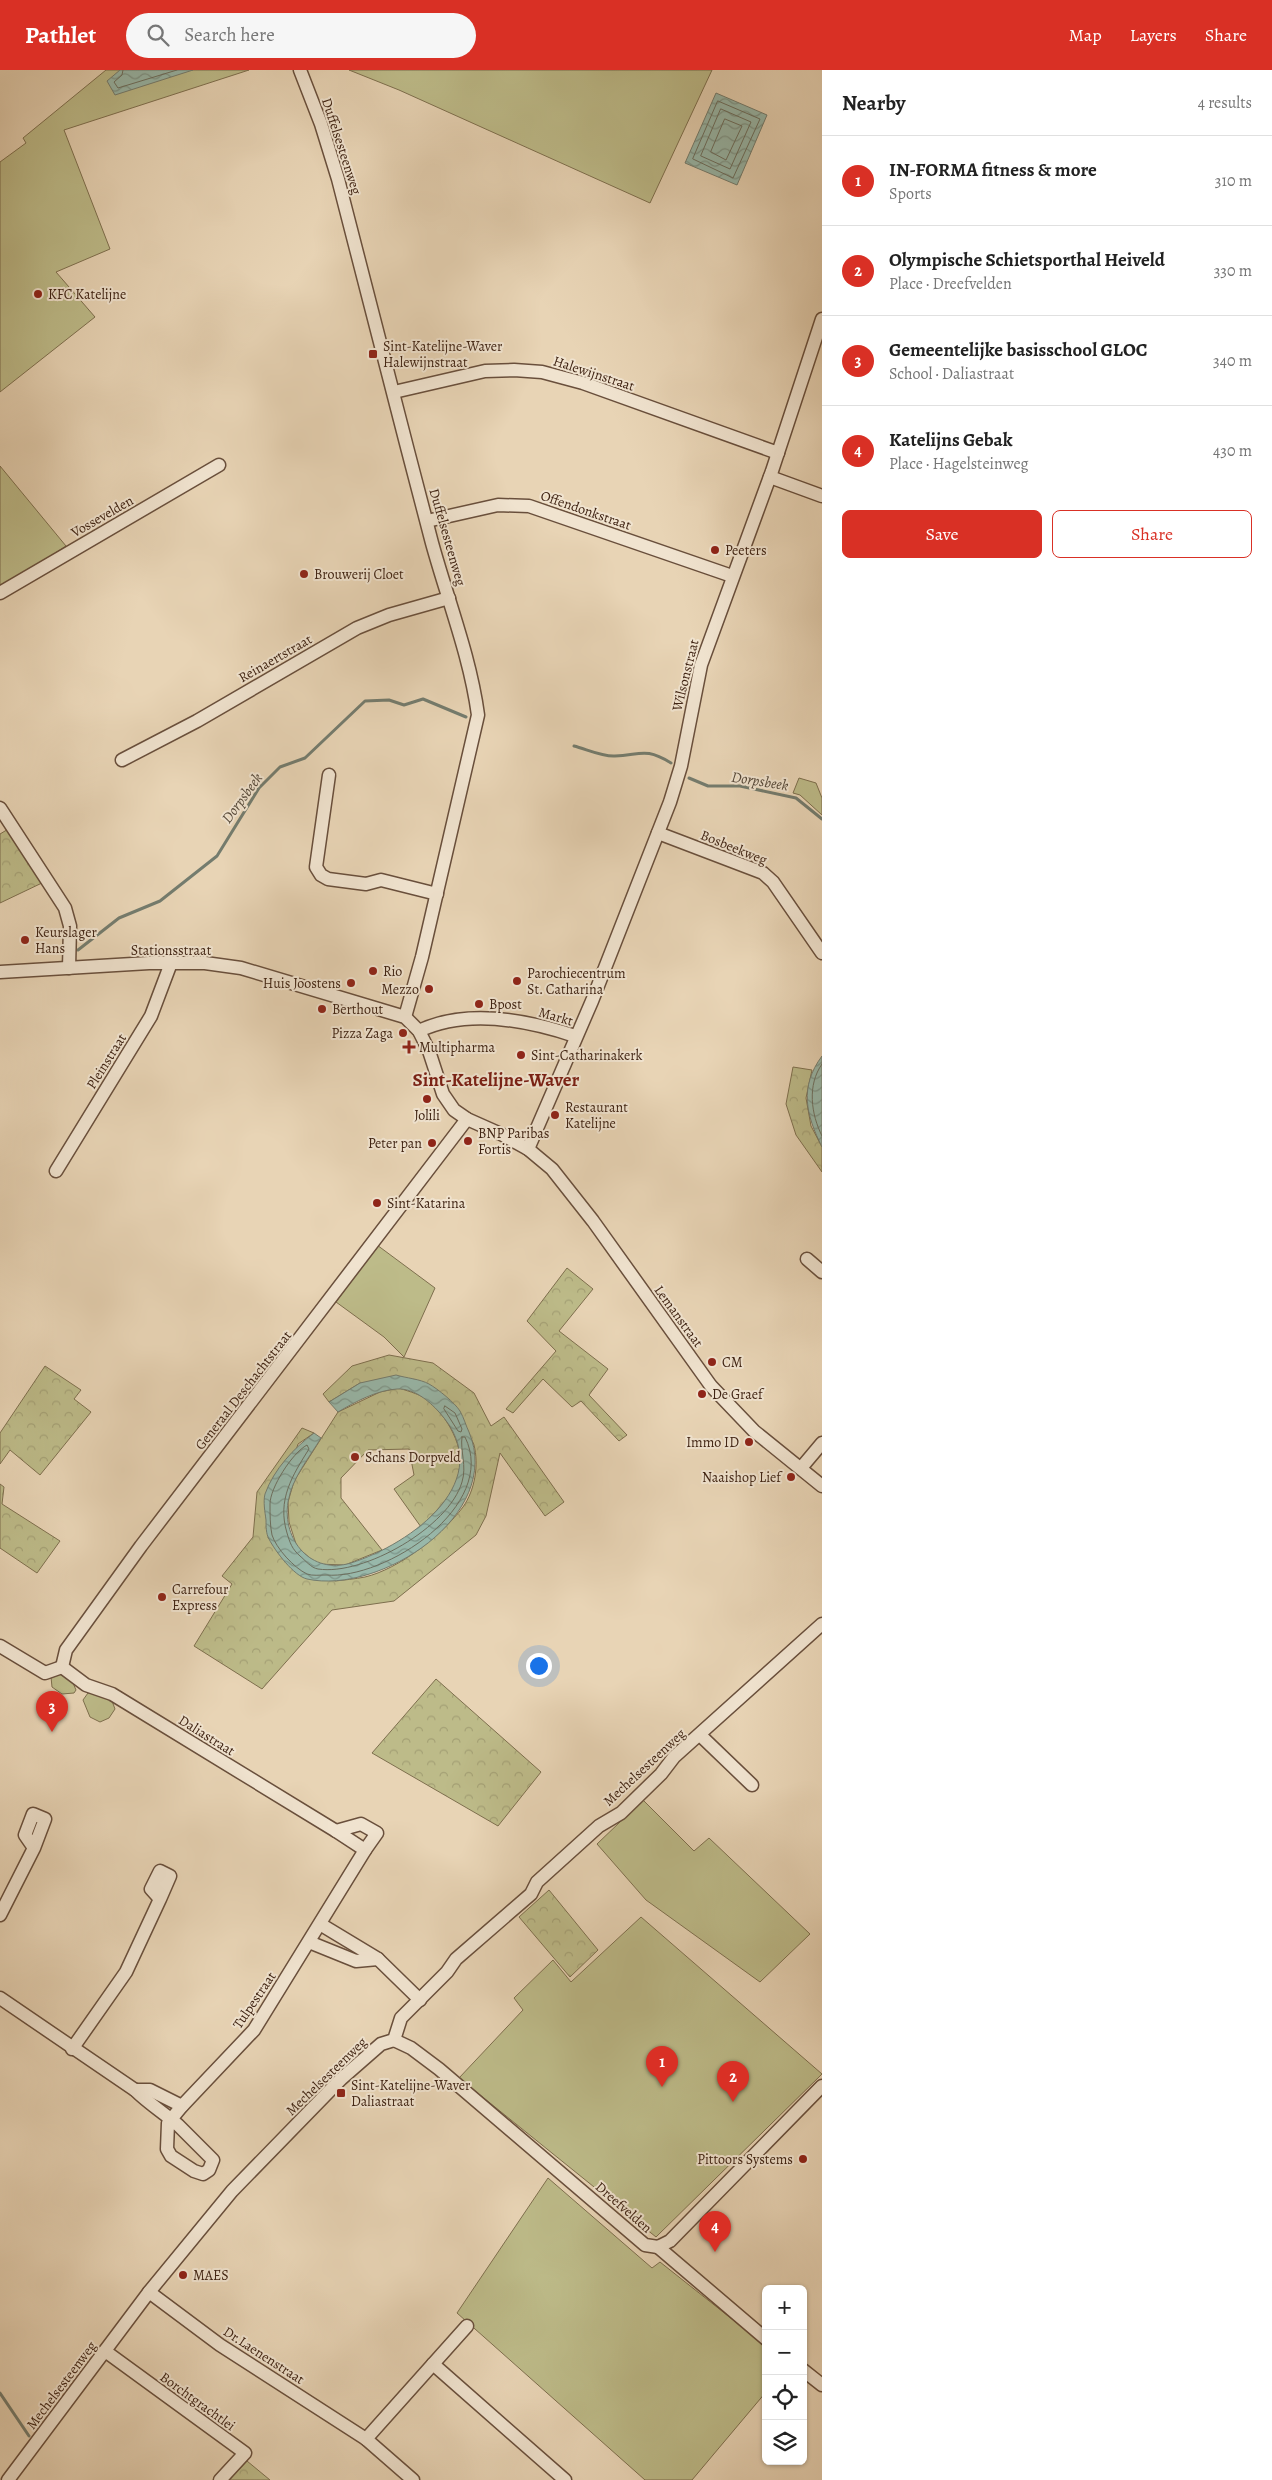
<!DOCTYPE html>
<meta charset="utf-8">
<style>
:root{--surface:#fff;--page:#f6f6f6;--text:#222;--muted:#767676;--line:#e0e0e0;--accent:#d93025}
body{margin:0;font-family:Alegreya,serif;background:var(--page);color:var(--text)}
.controls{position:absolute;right:15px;bottom:15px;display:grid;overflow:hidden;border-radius:8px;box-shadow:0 1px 4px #0004}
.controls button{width:45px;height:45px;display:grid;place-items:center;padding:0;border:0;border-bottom:1px solid var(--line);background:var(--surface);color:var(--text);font:25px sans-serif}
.you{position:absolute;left:538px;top:1595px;width:18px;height:18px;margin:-12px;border:4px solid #fff;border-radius:50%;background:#1a73e8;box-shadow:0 0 0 8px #1a73e833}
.badge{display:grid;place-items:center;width:32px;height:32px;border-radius:50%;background:var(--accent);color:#fff;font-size:16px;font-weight:700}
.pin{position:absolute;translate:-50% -41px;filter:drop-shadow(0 1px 2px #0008)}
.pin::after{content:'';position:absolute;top:26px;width:18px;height:15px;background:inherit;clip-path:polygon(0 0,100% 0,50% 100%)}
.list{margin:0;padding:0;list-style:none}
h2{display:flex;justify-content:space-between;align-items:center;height:65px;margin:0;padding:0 20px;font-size:21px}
h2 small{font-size:16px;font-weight:400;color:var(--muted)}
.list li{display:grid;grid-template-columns:32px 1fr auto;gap:15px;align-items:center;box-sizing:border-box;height:90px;padding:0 20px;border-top:1px solid var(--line)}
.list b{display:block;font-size:19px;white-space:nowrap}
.list p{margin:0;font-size:16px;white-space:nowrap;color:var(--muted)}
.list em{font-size:16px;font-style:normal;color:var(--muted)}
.actions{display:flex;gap:10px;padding:15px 20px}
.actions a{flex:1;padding:11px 0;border:1px solid var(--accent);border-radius:8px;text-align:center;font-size:18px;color:var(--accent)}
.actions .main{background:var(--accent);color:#fff}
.icon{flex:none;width:28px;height:28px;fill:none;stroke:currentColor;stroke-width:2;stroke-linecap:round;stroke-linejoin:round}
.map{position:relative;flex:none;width:822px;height:2410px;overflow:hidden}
header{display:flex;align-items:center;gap:30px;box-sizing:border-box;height:70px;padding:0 25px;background:var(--accent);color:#fff}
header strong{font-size:24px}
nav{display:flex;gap:28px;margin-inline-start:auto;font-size:18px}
.search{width:350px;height:45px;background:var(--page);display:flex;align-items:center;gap:12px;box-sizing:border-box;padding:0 18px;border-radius:28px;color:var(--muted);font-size:19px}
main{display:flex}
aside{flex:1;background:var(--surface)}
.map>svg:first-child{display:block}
</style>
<header>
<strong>Pathlet</strong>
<div class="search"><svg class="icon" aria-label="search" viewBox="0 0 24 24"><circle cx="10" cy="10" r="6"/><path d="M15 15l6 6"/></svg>Search here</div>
<nav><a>Map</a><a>Layers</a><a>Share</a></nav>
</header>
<main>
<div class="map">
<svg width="822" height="2410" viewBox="0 0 822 2410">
<defs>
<pattern id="forest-crowns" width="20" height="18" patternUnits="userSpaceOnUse" patternTransform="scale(1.25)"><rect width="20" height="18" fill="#bdbb89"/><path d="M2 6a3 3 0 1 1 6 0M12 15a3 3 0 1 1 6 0" fill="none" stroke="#a4a075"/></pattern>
<pattern id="water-waves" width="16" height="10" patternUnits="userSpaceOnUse" patternTransform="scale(1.25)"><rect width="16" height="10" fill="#98b8aa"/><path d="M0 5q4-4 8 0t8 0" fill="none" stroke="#7d9589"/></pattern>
</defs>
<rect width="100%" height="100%" fill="#e8d4b5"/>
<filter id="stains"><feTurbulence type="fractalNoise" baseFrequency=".004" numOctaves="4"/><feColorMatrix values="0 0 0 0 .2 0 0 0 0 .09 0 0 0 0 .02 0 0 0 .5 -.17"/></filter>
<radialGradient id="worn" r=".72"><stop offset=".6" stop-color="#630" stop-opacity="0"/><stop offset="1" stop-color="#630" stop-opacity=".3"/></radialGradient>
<g fill="#bdbb89" stroke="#7e6f4e">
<polygon points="106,0 249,0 64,60 110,179 56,202 95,247 0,322 0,92 26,73 23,68"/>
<polygon points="349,0 712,0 650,133 399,20"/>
<polygon points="0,396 66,476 0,519"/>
<polygon points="799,708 816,713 822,728 822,745 800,725 793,723"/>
<polygon points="377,1175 435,1218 404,1287 384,1267 336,1232"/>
<polygon points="60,1604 73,1613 76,1620 74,1623 62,1624 52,1617 51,1607"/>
<polygon points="88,1623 95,1623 112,1631 115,1639 109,1648 100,1652 90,1647 83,1630"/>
<polygon points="643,1730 694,1781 709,1768 810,1864 760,1912 646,1830 597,1774"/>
<polygon points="641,1847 822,2004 656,2167 459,2008 523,1940 514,1928 553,1890 571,1912"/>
<polygon points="548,2108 652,2198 660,2192 766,2276 766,2322 692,2410 645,2410 457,2243"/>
</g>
<g fill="url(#forest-crowns)" stroke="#7e6f4e">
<polygon points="10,758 44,812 0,833 0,764"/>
<polygon points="793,997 812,1000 806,1028 811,1056 822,1077 822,1102 796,1065 786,1034"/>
<polygon points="567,1198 593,1219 559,1261 608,1299 589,1325 627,1365 619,1371 581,1331 572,1337 543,1309 513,1343 506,1339 556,1281 527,1251"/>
<path d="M389,1285L433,1293L474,1323L491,1356L504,1347L564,1432L545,1446L500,1383L486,1446L476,1465L394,1531L332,1540L262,1619L194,1576L232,1514L222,1506L253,1467L257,1422L302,1358L314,1363L298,1374L268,1468L335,1511C344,1510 355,1509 365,1507C399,1499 442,1465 463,1437C475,1420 479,1395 474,1375C471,1364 437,1326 428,1314L360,1313L329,1332L323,1324L352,1296Z"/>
<polygon points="45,1296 81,1320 74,1329 91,1342 40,1405 10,1380 0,1394 0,1363"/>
<path d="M399,1318C410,1322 421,1324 430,1332C450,1350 469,1385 457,1412C449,1429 434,1443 421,1457L394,1419L414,1405L409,1379L368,1380L341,1408V1428L382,1480L345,1495L317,1494L297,1477L289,1452L288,1432L294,1411L338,1342L380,1322Z"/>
<polygon points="0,1414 4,1417 2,1434 60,1471 37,1503 0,1478"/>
<polygon points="436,1609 541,1702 498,1756 372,1683"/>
<polygon points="549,1820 598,1880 570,1907 519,1847"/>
<polygon points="247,2391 270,2410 229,2410"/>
</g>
<g fill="url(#water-waves)" stroke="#747c6e">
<polygon points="120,0 193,0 115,25 107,11"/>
<polygon points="716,23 767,45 737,115 685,93"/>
<path d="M822,986V1077C806,1045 799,1017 822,986Z"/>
<path d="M396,1305C406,1308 420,1309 429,1314C438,1319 455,1333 460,1341C464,1348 466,1356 469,1362C504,1445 380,1525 307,1509C294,1506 275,1481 269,1469C266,1464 266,1456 266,1450C265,1442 263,1432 265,1424C274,1399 294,1378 314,1363L321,1368C309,1388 292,1408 288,1432C282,1470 311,1505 351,1493C411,1474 501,1410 439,1342C429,1331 414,1318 397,1319C377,1320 355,1332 338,1342L329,1332L360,1313Z"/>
</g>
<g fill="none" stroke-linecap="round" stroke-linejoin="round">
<g stroke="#6c6e5e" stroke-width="1">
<polyline points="123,0 122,5 114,12 118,18 177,0"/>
<polygon points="718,31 760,49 733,108 693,89"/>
<polygon points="721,39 751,52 730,99 701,86"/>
<polygon points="725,49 742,56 726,90 711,82"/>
<path d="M822,994C807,1015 811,1044 822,1066"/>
<polygon points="445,1336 455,1343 462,1359 461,1362 458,1361 444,1339"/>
<path d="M462,1367H465C499,1436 385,1510 326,1505C320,1505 312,1506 307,1504C294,1498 276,1478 272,1465C270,1456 270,1444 270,1434C270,1418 292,1383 307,1375L309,1379C292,1406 277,1430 287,1463C290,1473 292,1479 300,1486C305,1490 311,1498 318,1499C364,1506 449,1457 462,1412C467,1396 460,1381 462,1367Z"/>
</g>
<g stroke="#747c6e" stroke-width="3">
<path d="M574,676C586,679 603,687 615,686C641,685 645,677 671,693"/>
<polyline points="689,708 708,716 740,716 796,728 822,749"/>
<polyline points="78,880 119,848 160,831 217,786 259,718 280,697 305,688 365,631 389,630 404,635 423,629 466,647"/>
<polyline points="0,2323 29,2366"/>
</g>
<g stroke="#694f3c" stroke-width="15">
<g id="minor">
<path d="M300,0L321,54L338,109C370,231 400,352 432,473C448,531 470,586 478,645L422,887L405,947"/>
<polyline points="394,322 485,301 514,300 542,302 583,313 778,383"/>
<polyline points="770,407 822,426"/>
<polyline points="427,451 498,435 529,436 732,506"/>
<polyline points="0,523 219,395"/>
<polyline points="122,690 197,651 357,558 389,545 449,528"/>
<polyline points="329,705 316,797 321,805 328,809 366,814 381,810 437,824"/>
<polyline points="0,738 65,838 70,856 69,898"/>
<polyline points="658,763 763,803 773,812 822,883"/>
<polyline points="0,902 149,893 205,893 241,898 405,947 419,961 429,981 443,1024 454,1040 467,1049 503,1065 528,1079 552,1099 593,1151 711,1316 754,1361 822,1416"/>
<path d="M419,961C467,938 527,950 575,966"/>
<polyline points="528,1079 592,931 670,732 681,696 701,595 772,401 822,249"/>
<polyline points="56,1101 151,946 171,893"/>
<polyline points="807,1189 822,1202"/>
<polyline points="801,1398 822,1373"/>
<polyline points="0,1576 45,1603 62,1597"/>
<polyline points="62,1597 66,1580 141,1476 467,1049"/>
<polyline points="700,1665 752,1715"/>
<polyline points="336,1761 361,1754 377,1763 365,1780"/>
<polyline points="0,1845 34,1778 45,1749 33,1744 25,1765 34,1778"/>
<polyline points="320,1854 378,1889 420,1930"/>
<polyline points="309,1872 356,1891 378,1889"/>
<path d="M0,1928L135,2020C148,2033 164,2043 178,2055L213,2090L209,2100L203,2104L194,2101L171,2086L167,2079L168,2053L182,2036L254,1960L365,1780L336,1761L112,1624L86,1615L62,1597"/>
<polyline points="394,1970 411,1978 439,1999 645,2175 658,2177 670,2171 822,2016"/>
<polyline points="72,1979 126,1902 160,1829 151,1819 160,1801 170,1806 160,1829"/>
<polyline points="135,2020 150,2020 182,2036"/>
<polyline points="658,2177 766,2269"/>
<polyline points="149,2222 220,2275 366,2369 413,2410"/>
<polyline points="105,2281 245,2383 220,2410"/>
<polyline points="433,2294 565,2410"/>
<polyline points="803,2300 822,2315"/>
<polyline points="366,2369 467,2256"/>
<polyline points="8,2410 149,2222 232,2121 341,2009 381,1974 394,1970 401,1948 447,1902 456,1889 531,1824 537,1812 599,1756 621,1743 661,1704 674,1687 822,1554"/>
</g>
</g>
<use href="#minor" stroke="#f0e3cf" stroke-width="12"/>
</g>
<g fill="#8f2418" stroke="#f0e3cf" stroke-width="2">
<circle cx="38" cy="224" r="5"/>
<rect x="368" y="279" width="10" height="10" rx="2.5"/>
<circle cx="715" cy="480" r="5"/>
<circle cx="304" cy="504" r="5"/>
<circle cx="25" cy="870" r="5"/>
<circle cx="373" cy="901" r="5"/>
<circle cx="517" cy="911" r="5"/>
<circle cx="351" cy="913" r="5"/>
<circle cx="429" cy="919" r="5"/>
<circle cx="479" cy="934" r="5"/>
<circle cx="322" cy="939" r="5"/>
<circle cx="403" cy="963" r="5"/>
<path d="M406.5 969.5h5v5h5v5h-5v5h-5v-5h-5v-5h5z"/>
<circle cx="521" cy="985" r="5"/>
<circle cx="427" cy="1029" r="5"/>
<circle cx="555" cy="1045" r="5"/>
<circle cx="468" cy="1071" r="5"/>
<circle cx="432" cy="1073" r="5"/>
<circle cx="377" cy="1133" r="5"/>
<circle cx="712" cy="1292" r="5"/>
<circle cx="702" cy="1324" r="5"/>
<circle cx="749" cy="1372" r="5"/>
<circle cx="355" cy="1387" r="5"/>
<circle cx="791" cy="1407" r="5"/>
<circle cx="162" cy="1527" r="5"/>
<rect x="336" y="2018" width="10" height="10" rx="2.5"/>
<circle cx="803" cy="2089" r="5"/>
<circle cx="183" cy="2205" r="5"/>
</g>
<g text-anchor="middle" stroke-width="4" stroke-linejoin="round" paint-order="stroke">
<g font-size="14" fill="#3f2313" stroke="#f0e3cf">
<text transform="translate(342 76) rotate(72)" y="5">Duffelsesteenweg</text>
<text transform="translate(594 303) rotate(18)" y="5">Halewijnstraat</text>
<text transform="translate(586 440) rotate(19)" y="5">Offendonkstraat</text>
<text transform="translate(102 446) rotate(-30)" y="5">Vossevelden</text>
<text transform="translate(448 467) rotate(74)" y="5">Duffelsesteenweg</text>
<text transform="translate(275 588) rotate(-30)" y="5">Reinaertstraat</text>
<text transform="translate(685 605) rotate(-76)" y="5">Wilsonstraat</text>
<text transform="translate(734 777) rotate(22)" y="5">Bosbeekweg</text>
<text x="171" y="885">Stationsstraat</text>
<text transform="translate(556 946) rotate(16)" y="5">Markt</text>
<text transform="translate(106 991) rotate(-58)" y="5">Pleinstraat</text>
<text transform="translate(679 1246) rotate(54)" y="5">Lemanstraat</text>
<text transform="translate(243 1320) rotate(-52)" y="5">Generaal Deschachtstraat</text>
<text transform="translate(207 1665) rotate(32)" y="5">Daliastraat</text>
<text transform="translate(644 1697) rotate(-43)" y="5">Mechelsesteenweg</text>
<text transform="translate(254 1930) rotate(-56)" y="5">Tulpestraat</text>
<text transform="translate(326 2006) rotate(-44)" y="5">Mechelsesteenweg</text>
<text transform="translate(624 2137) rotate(41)" y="5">Dreefvelden</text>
<text transform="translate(264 2285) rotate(33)" y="5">Dr.Laenenstraat</text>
<text transform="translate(61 2315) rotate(-53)" y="5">Mechelsesteenweg</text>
<text transform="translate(198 2331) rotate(36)" y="5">Borchtgrachtlei</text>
</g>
<g font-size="14" fill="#3f2313" stroke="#f0e3cf" text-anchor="start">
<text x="48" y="229">KFC Katelijne</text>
<text x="383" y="281">Sint-Katelijne-Waver<tspan x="383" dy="16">Halewijnstraat</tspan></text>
<text x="725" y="485">Peeters</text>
<text x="314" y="509">Brouwerij Cloet</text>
<text x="35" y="867">Keurslager<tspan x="35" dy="16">Hans</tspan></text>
<text x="383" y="906">Rio</text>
<text x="527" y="908">Parochiecentrum<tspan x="527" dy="16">St. Catharina</tspan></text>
<text x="341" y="918" text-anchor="end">Huis Joostens</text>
<text x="419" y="924" text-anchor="end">Mezzo</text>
<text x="489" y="939">Bpost</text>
<text x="332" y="944">Berthout</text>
<text x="393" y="968" text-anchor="end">Pizza Zaga</text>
<text x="419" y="982">Multipharma</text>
<text x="531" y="990">Sint-Catharinakerk</text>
<text x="565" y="1042">Restaurant<tspan x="565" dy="16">Katelijne</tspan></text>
<text x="427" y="1050" text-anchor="middle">Jolili</text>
<text x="478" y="1068">BNP Paribas<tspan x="478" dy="16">Fortis</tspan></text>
<text x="422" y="1078" text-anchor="end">Peter pan</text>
<text x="387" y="1138">Sint-Katarina</text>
<text x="722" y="1297">CM</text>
<text x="712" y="1329">De Graef</text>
<text x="739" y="1377" text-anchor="end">Immo ID</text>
<text x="365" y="1392">Schans Dorpveld</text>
<text x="781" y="1412" text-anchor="end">Naaishop Lief</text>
<text x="172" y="1524">Carrefour<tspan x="172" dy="16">Express</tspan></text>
<text x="351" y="2020">Sint-Katelijne-Waver<tspan x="351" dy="16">Daliastraat</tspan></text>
<text x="793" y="2094" text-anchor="end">Pittoors Systems</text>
<text x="193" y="2210">MAES</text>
</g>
<g font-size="15" font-style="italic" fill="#554839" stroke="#f0e3cf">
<text transform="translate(760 711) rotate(9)" y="5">Dorpsbeek</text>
<text transform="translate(242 728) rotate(-54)" y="5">Dorpsbeek</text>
</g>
<g font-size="19" font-weight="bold" fill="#7a1f14" stroke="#f0e3cf">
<text x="496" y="1016">Sint-Katelijne-Waver</text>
</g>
</g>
<rect width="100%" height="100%" filter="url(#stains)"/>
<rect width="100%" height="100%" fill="url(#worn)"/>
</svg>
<div class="controls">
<button>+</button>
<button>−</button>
<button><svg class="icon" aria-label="locate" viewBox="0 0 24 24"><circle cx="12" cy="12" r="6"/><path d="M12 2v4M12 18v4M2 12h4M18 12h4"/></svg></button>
<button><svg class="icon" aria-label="layers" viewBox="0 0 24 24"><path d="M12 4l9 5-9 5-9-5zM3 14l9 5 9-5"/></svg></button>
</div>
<div class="you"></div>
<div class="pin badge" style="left:662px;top:2017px">1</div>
<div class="pin badge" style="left:733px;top:2032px">2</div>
<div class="pin badge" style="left:52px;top:1662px">3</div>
<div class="pin badge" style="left:715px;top:2182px">4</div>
</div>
<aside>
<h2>Nearby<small>4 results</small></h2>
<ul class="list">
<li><span class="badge">1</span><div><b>IN-FORMA fitness &amp; more</b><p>Sports</p></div><em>310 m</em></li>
<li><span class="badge">2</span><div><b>Olympische Schietsporthal Heiveld</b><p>Place · Dreefvelden</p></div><em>330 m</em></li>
<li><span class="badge">3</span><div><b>Gemeentelijke basisschool GLOC</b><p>School · Daliastraat</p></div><em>340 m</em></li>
<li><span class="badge">4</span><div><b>Katelijns Gebak</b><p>Place · Hagelsteinweg</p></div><em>430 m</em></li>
</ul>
<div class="actions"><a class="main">Save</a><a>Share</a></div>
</aside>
</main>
